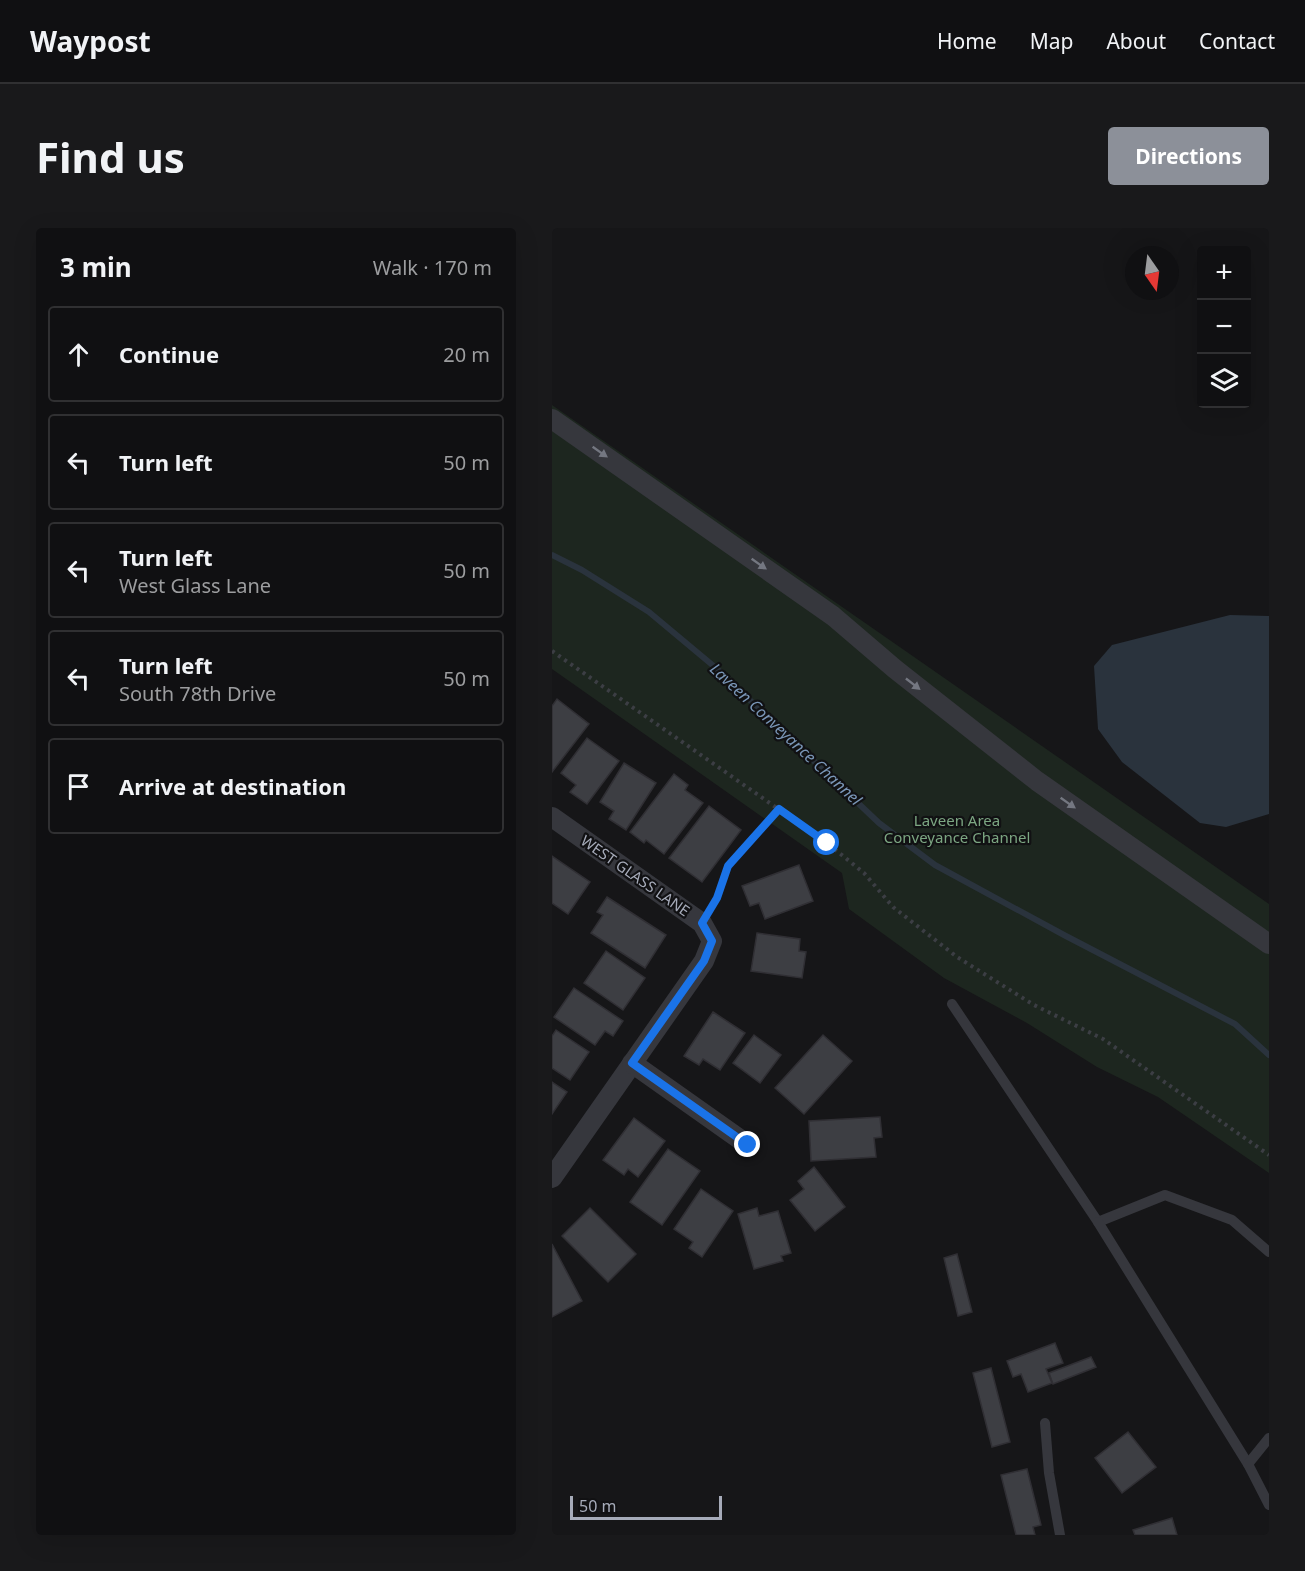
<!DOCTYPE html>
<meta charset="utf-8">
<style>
:root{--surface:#101012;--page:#19191b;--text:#f1f3f6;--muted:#9c9d9f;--line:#303032;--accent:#8c9099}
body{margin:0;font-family:"Noto Sans",sans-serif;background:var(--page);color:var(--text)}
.controls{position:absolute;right:18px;top:18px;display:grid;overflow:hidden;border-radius:6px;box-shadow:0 6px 24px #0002}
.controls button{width:54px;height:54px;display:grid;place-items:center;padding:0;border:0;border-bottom:2px solid var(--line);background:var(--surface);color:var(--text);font:30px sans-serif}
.compass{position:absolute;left:573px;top:18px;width:54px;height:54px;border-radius:50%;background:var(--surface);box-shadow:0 6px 24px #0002;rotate:166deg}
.scale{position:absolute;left:18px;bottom:15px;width:152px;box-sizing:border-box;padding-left:6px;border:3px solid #a6abb9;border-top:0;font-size:16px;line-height:21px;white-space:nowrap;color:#a6abb9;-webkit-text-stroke:4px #111113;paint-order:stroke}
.stop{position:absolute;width:18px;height:18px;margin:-14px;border:4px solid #1a73e8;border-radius:50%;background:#fff}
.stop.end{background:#1a73e8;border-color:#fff;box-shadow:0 2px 6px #0008}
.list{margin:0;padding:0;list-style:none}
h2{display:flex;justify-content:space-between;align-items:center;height:78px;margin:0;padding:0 24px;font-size:26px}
h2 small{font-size:20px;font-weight:400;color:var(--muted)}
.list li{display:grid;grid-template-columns:39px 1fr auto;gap:18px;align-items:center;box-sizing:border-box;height:96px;margin:0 12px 12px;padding:0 12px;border:2px solid var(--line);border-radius:6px}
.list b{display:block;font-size:22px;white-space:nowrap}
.list p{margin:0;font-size:20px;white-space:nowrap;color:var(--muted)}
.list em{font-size:20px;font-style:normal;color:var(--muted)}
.icon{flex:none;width:33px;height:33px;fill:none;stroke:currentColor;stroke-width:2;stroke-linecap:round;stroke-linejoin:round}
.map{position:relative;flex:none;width:717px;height:1307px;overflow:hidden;border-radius:6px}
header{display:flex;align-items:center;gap:36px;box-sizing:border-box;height:84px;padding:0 30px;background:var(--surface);border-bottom:2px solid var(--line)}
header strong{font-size:28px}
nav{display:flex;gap:33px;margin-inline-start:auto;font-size:21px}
.intro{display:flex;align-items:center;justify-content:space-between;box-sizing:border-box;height:144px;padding:0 36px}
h1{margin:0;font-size:42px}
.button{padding:15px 27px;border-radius:6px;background:var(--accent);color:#fff;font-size:21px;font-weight:700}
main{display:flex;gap:36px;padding:0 36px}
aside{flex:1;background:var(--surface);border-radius:6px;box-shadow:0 6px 24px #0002}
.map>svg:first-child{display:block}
</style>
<header>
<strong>Waypost</strong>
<nav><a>Home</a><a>Map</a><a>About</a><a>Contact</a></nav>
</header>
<div class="intro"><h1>Find us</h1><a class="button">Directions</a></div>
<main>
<aside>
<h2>3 min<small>Walk · 170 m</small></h2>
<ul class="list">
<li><svg class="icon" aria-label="ahead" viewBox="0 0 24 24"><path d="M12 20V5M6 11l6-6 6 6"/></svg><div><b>Continue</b></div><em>20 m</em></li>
<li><svg class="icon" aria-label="left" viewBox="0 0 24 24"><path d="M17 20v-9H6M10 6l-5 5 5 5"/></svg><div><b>Turn left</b></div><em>50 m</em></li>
<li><svg class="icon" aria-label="left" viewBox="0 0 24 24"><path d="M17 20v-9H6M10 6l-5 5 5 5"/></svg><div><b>Turn left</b><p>West Glass Lane</p></div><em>50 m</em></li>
<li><svg class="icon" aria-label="left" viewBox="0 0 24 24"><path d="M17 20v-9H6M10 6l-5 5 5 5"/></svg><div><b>Turn left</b><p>South 78th Drive</p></div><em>50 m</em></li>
<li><svg class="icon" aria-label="arrive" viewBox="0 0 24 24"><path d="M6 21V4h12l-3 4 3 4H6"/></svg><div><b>Arrive at destination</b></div></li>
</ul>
</aside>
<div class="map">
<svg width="717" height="1307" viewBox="0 0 717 1307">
<rect width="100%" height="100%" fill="#161618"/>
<polygon fill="#1d261f" points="0,177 717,676 717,945 606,869 545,839 475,795 392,750 297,681 290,645 0,441"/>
<polygon fill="#2a333d" points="678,387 717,388 717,586 674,599 648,595 570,534 546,501 542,438 560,417"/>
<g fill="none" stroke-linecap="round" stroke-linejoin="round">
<polyline stroke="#2a333d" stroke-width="6" points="0,327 30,342 97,384 164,440 327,595 383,637 512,707 683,796 717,827"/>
</g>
<g fill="#3d3e43" stroke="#302f34" stroke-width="1.5">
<polygon points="5,471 37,496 0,544 0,478"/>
<polygon points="35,510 67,533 35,576 18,564 24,557 9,545"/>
<polygon points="72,535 104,555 74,602 57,591 62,583 48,574"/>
<polygon points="122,546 136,557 133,562 151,575 112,626 94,612 92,615 78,604"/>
<polygon points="157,578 189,602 150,654 117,630"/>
<polygon points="0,628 38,654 16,686 0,675"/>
<polygon points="247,637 261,673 213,691 207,675 198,678 190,658"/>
<polygon points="55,669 114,707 93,740 39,705 51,687 45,684"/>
<polygon points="205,705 248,711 247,723 254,724 250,750 199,743"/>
<polygon points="54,723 93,750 71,782 32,755"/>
<polygon points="22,760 71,793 61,808 53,803 43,817 2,789"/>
<polygon points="161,784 193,805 168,842 151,831 147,837 132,828"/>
<polygon points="4,802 37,824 18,852 0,840 0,808"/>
<polygon points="202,807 229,827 208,855 181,835"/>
<polygon points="271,807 300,833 252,886 223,860"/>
<polygon points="0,854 15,864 0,886"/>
<polygon points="328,889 330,909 322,910 324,929 259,933 257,893"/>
<polygon points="82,890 113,913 86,949 76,941 72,947 51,932"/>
<polygon points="116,921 148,943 110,997 78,974"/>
<polygon points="262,939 293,979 263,1003 238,972 252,961 246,953"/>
<polygon points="149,961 181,983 150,1029 137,1020 141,1014 122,1001"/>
<polygon points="38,980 84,1026 56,1054 10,1008"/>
<polygon points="205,980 207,988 226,983 239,1025 229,1028 231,1033 202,1041 186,986"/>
<polygon points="0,1016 30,1073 0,1089"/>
<polygon points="405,1026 420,1084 406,1088 392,1030"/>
<polygon points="503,1115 511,1135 494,1141 500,1155 476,1164 469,1146 461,1149 455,1133"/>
<polygon points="539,1129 544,1139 501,1156 497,1145"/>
<polygon points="439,1140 458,1214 440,1219 421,1145"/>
<polygon points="576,1204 604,1239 570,1265 543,1230"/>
<polygon points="475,1241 489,1297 481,1299 483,1307 464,1307 449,1247"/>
<polygon points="620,1290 625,1307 583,1307 581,1302"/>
</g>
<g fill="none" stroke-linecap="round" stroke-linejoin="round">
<g stroke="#3c3e44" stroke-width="4" stroke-dasharray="3 4.5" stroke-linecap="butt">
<polyline points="0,423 275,615 312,645 341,679 405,729 482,777 551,811 717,927"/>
<polyline points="160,679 170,657 176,638 227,581"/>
</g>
<g stroke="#36373d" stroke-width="10">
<polyline points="400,776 546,994 613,967 680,992 717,1024"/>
<polyline points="546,994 696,1236"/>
<polyline points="493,1195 497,1245 508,1307"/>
<polyline points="717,1210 696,1236 717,1277"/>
</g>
<g stroke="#36373d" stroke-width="20">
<polyline points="0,191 281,388 343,441 485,553 717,716"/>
<polyline points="0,589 150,695 160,713 152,733 0,950"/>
<polyline points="80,835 196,917"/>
</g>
</g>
<defs><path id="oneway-solid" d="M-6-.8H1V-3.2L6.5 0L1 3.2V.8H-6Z" transform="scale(1.5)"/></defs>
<g fill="#747781">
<use href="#oneway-solid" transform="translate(48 224) rotate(35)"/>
<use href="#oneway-solid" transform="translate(207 336) rotate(35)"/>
<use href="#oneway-solid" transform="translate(361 456) rotate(38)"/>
<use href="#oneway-solid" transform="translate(516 575) rotate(35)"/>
</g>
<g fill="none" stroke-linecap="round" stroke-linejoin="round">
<polyline stroke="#1a73e8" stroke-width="8" points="196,917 80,835 152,733 160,713 150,695 165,670 176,638 227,581 275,615"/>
</g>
<g text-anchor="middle" stroke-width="4.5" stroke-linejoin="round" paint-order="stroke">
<g font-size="15" fill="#7ca682" stroke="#111113">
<text x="405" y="598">Laveen Area<tspan x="405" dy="17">Conveyance Channel</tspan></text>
</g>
<g font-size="15" fill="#a6abb9" stroke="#111113">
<text transform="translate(83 648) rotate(35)" y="5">WEST GLASS LANE</text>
</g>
<g font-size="16" font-style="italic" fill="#7a96b7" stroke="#111113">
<text transform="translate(234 506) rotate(43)" y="6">Laveen Conveyance Channel</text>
</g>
</g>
</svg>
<div class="controls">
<button>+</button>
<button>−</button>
<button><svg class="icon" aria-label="layers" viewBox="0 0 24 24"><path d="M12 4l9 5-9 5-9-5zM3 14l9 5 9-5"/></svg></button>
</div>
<svg class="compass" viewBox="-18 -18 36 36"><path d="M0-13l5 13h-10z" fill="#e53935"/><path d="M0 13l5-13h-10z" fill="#9c9d9f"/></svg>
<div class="scale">50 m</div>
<div class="stop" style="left:275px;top:615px"></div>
<div class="stop end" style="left:196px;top:917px"></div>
</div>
</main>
